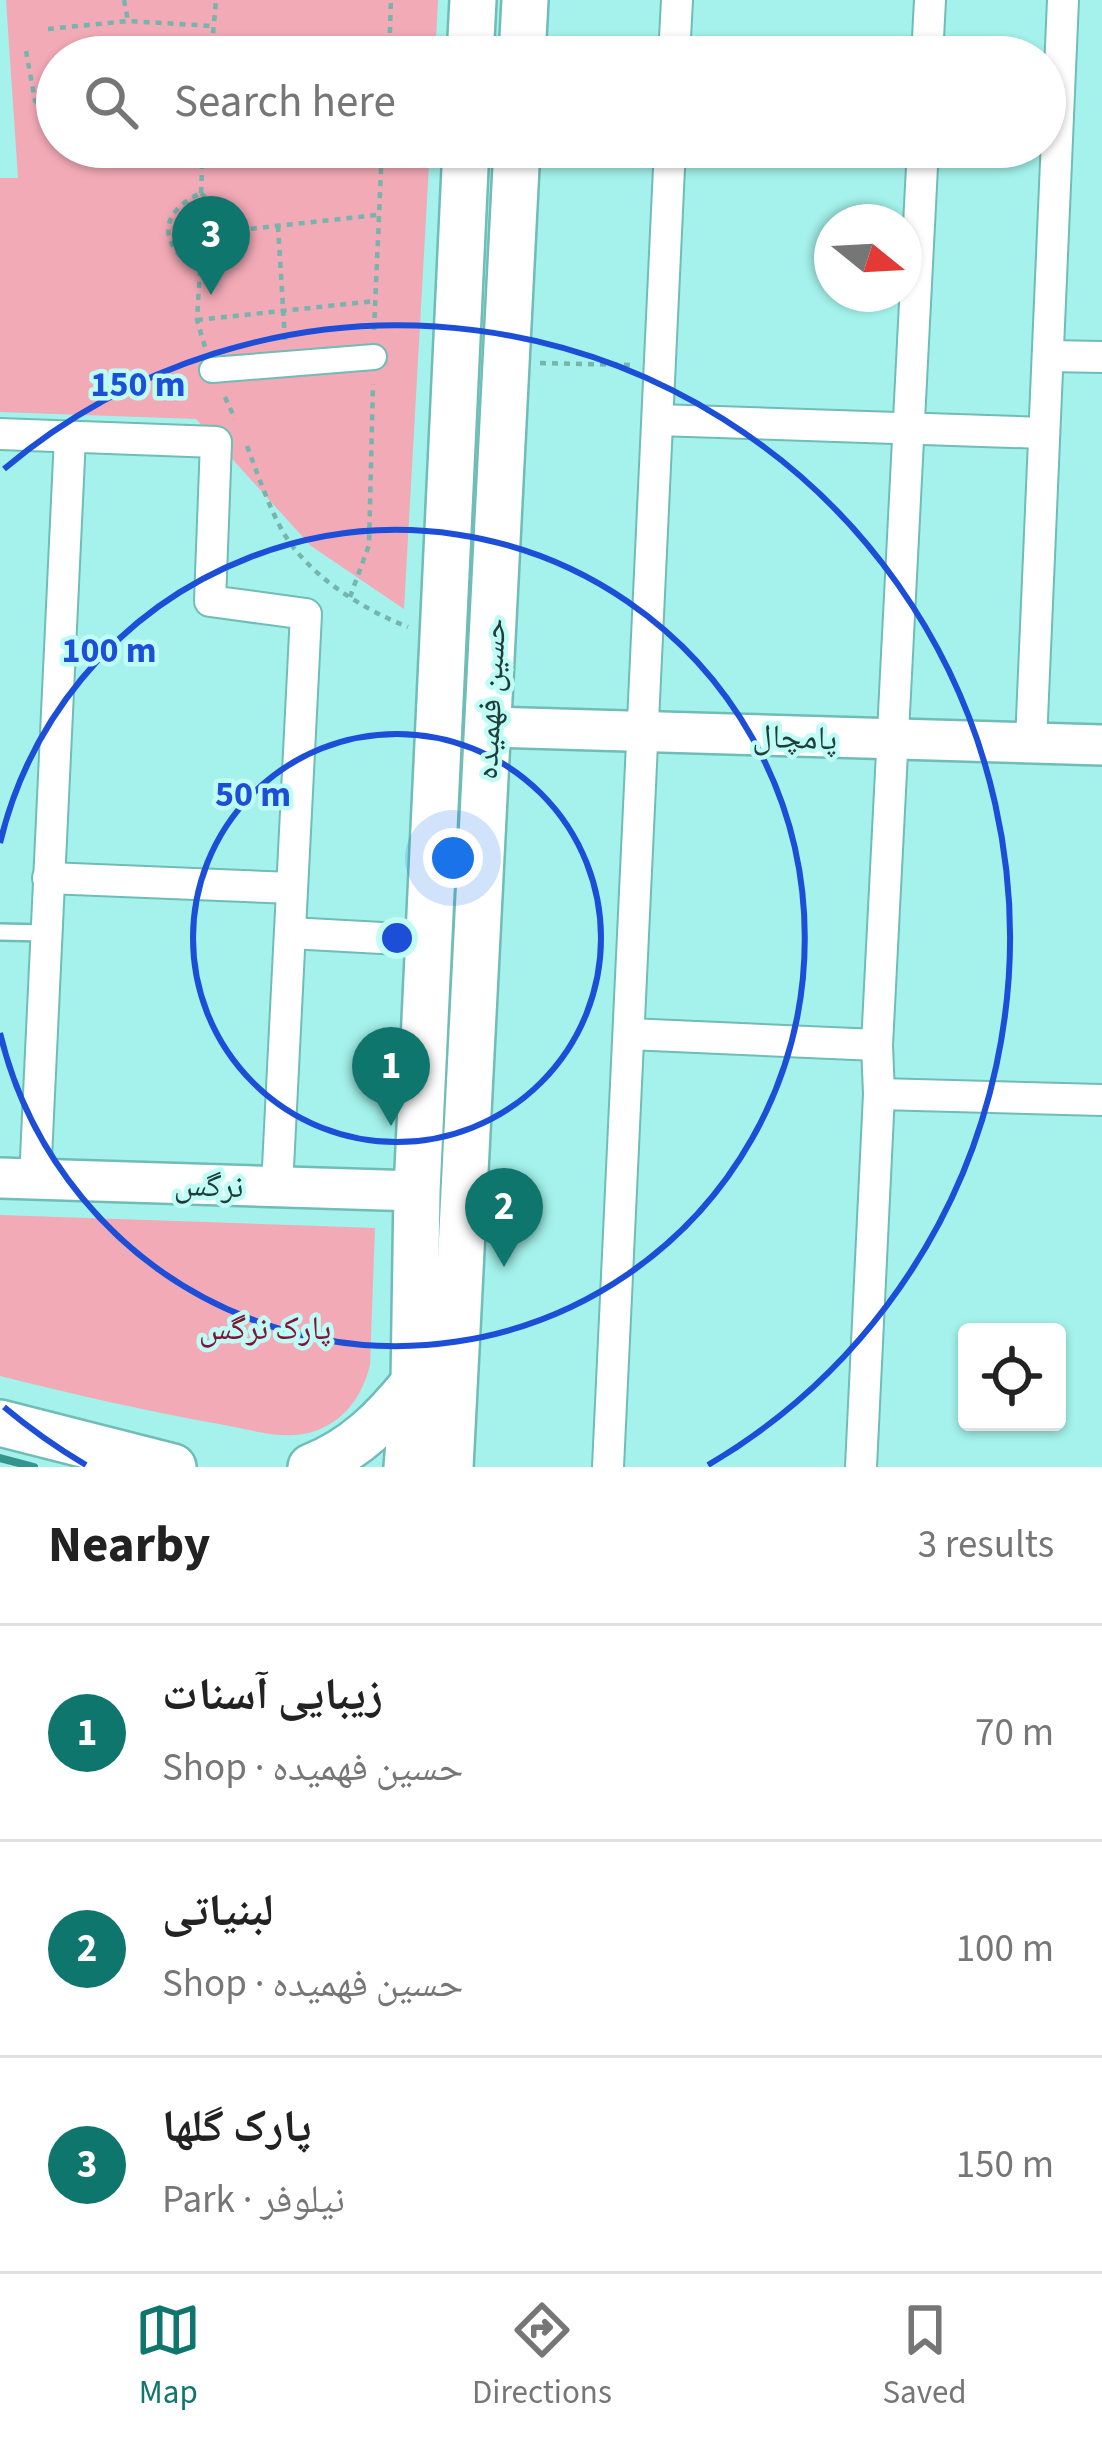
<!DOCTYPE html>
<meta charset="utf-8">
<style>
:root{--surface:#fff;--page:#f6f6f6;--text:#222;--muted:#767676;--line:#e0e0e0;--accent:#0f766e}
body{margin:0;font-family:"Source Sans 3","Noto Naskh Arabic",sans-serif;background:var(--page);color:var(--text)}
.controls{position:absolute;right:36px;bottom:36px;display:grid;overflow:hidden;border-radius:12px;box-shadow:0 3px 9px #0004}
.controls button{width:108px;height:108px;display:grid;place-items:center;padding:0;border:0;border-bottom:3px solid var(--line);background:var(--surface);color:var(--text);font:60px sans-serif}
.compass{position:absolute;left:814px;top:204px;width:108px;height:108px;border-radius:50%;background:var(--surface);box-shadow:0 3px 9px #0004;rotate:108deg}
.you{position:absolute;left:453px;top:858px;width:42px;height:42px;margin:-30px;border:9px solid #fff;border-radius:50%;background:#1a73e8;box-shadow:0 0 0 18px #1a73e833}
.badge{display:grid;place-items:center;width:78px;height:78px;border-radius:50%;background:var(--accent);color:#fff;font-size:39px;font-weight:700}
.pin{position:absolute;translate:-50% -99px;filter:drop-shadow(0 3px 6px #0008)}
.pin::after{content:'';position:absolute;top:63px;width:42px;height:36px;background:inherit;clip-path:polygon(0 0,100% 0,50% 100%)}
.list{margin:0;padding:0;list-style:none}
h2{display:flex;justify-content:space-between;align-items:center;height:156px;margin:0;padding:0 48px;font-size:51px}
h2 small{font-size:39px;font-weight:400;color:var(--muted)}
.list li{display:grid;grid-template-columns:78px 1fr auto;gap:36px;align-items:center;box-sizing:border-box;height:216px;padding:0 48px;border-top:3px solid var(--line)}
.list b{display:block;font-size:45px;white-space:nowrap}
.list p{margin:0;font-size:39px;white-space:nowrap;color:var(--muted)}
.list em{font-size:39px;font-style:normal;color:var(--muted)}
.icon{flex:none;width:66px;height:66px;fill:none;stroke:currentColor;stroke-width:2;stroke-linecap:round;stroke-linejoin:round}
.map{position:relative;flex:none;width:1102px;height:1467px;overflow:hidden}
.search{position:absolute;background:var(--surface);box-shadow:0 3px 9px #0004;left:36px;right:36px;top:36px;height:132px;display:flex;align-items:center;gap:30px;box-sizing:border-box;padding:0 42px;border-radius:66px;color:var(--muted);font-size:45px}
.sheet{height:804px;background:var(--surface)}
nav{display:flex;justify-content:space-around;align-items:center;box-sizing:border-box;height:168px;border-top:3px solid var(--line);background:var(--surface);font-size:33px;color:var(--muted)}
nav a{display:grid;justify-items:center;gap:6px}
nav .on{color:var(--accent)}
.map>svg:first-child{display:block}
</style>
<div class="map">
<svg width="1102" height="1467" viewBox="0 0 1102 1467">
<rect width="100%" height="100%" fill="#a4f2eb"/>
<g fill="#f2aab6">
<polygon points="6,0 438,0 435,57 57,57 57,147 430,147 404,609 311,546 196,419 0,412 0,178 18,178"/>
<path d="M0,1215L375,1228L370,1365C362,1397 344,1422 312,1432C282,1441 249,1429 219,1424C145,1411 73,1394 0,1376Z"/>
</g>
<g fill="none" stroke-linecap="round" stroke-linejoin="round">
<polyline stroke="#34948e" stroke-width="8" points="0,1458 34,1467"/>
<g stroke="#70bcb6" stroke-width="20">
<polyline id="service" points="0,932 45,933"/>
</g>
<g stroke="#70bcb6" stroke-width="28">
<polyline id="pedestrian" points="212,370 374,357"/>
</g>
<g stroke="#70bcb6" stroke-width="34">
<g id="minor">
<polyline points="674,57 677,0"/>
<polyline points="927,57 930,0"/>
<polyline points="1048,356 1102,357"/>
<polyline points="658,420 1044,433"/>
<polyline points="0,434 216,442 210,601 306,614 277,1187"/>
<polyline points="1031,742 1063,0"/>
<polyline points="48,878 292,888"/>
<polyline points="290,933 418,940"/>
<polyline points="629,1034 877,1045"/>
<polyline points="879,1094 1102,1100"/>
<polyline points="35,1179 70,437"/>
<polyline points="608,1467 670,147"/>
<polyline points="861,1467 879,1094 877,1045 923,147"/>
</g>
</g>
<g stroke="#70bcb6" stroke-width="44">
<g id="tertiary">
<polyline points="487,727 1102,745"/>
<polyline points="0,1178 417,1191"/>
</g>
</g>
<g stroke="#70bcb6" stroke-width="50">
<g id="secondary">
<polyline points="470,57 473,0"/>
<polyline points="522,57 525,0"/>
<polyline points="0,1423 173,1467"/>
<path d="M311,1467C355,1450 385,1419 414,1383"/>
<polyline points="407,1467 414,1383 417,1191 466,147"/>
<polyline points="450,1467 517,147"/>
</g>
</g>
<g stroke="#76b4ae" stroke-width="4.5" stroke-dasharray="6 6" stroke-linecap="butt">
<polyline points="124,0 128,21"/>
<polyline points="48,29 128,21 213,26"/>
<polyline points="26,51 35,101 57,115"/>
<polyline points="211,57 216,0"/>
<polyline points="389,57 391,0"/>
<polyline points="166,147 201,154"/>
<path d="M201,193L237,230C226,247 221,265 200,270C159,248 156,213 201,193Z"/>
<polyline points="201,193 203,147"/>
<polyline points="278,226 285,340"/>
<polyline points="239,230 377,215"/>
<polyline points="200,270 197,320 205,347"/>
<polyline points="197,320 375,301"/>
<polyline points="374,330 382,147"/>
<polyline points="540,363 631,365"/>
<polyline points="225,397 235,419"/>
<path d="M247,446C258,475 268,505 283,532C309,576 362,609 408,627"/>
<polyline points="350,597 369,545 373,384"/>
</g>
<use href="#service" stroke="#fff" stroke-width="15"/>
<use href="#pedestrian" stroke="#fff" stroke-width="24"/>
<use href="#minor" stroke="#fff" stroke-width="30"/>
<use href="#tertiary" stroke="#fff" stroke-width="39"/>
<use href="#secondary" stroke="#fff" stroke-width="45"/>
</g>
<g fill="none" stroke="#1d4ed8" stroke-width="6">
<circle cx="397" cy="938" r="204"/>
<path d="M0 843A408 408 0 1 1 0 1033"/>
<path d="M86 1465A612 612 0 0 1 4 1407M4 469A612 612 0 1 1 708 1465"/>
</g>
<g text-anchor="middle" stroke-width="9" stroke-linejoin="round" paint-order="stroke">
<g font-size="33" fill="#1e3e3c" stroke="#bffcf6">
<text transform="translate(489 699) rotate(-87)" y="12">حسین فهمیده</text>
<text transform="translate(795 736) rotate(2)" y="12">پامچال</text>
<text transform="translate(209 1184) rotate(2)" y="12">نرگس</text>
</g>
<g font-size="33" fill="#811538" stroke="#bffcf6">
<text x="265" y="1339">پارک نرگس</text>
</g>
</g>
<circle cx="397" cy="938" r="18" fill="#1d4ed8" stroke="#bffcf6" stroke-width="6"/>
<g font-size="36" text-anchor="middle" font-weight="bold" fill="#1d4ed8" stroke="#bffcf6" stroke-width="9" stroke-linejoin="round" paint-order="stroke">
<text x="138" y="396">150 m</text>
<text x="109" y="662">100 m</text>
<text x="253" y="806">50 m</text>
</g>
</svg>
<div class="controls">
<button><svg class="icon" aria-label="locate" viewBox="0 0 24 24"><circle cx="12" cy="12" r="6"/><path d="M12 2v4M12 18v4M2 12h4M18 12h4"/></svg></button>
</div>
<svg class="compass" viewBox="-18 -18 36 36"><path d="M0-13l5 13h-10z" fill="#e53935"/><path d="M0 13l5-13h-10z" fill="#767676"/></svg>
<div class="you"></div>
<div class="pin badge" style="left:391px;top:1126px">1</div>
<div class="pin badge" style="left:504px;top:1267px">2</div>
<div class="pin badge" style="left:211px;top:295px">3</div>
<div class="search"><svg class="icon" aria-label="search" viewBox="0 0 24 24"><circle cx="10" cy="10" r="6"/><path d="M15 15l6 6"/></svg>Search here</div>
</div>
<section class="sheet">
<h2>Nearby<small>3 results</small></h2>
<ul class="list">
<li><span class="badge">1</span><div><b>زیبایی آسنات</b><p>Shop · حسین فهمیده</p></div><em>70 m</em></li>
<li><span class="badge">2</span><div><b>لبنیاتی</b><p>Shop · حسین فهمیده</p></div><em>100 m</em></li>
<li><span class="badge">3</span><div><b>پارک گلها</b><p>Park · نیلوفر</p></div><em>150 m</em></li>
</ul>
</section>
<nav>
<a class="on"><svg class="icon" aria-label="map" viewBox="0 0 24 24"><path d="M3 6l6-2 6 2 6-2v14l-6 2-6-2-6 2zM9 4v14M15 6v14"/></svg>Map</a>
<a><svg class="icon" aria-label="directions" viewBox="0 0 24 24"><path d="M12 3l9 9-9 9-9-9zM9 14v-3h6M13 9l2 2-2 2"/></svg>Directions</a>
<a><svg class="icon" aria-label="saved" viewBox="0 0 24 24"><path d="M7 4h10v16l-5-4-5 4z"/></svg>Saved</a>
</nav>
